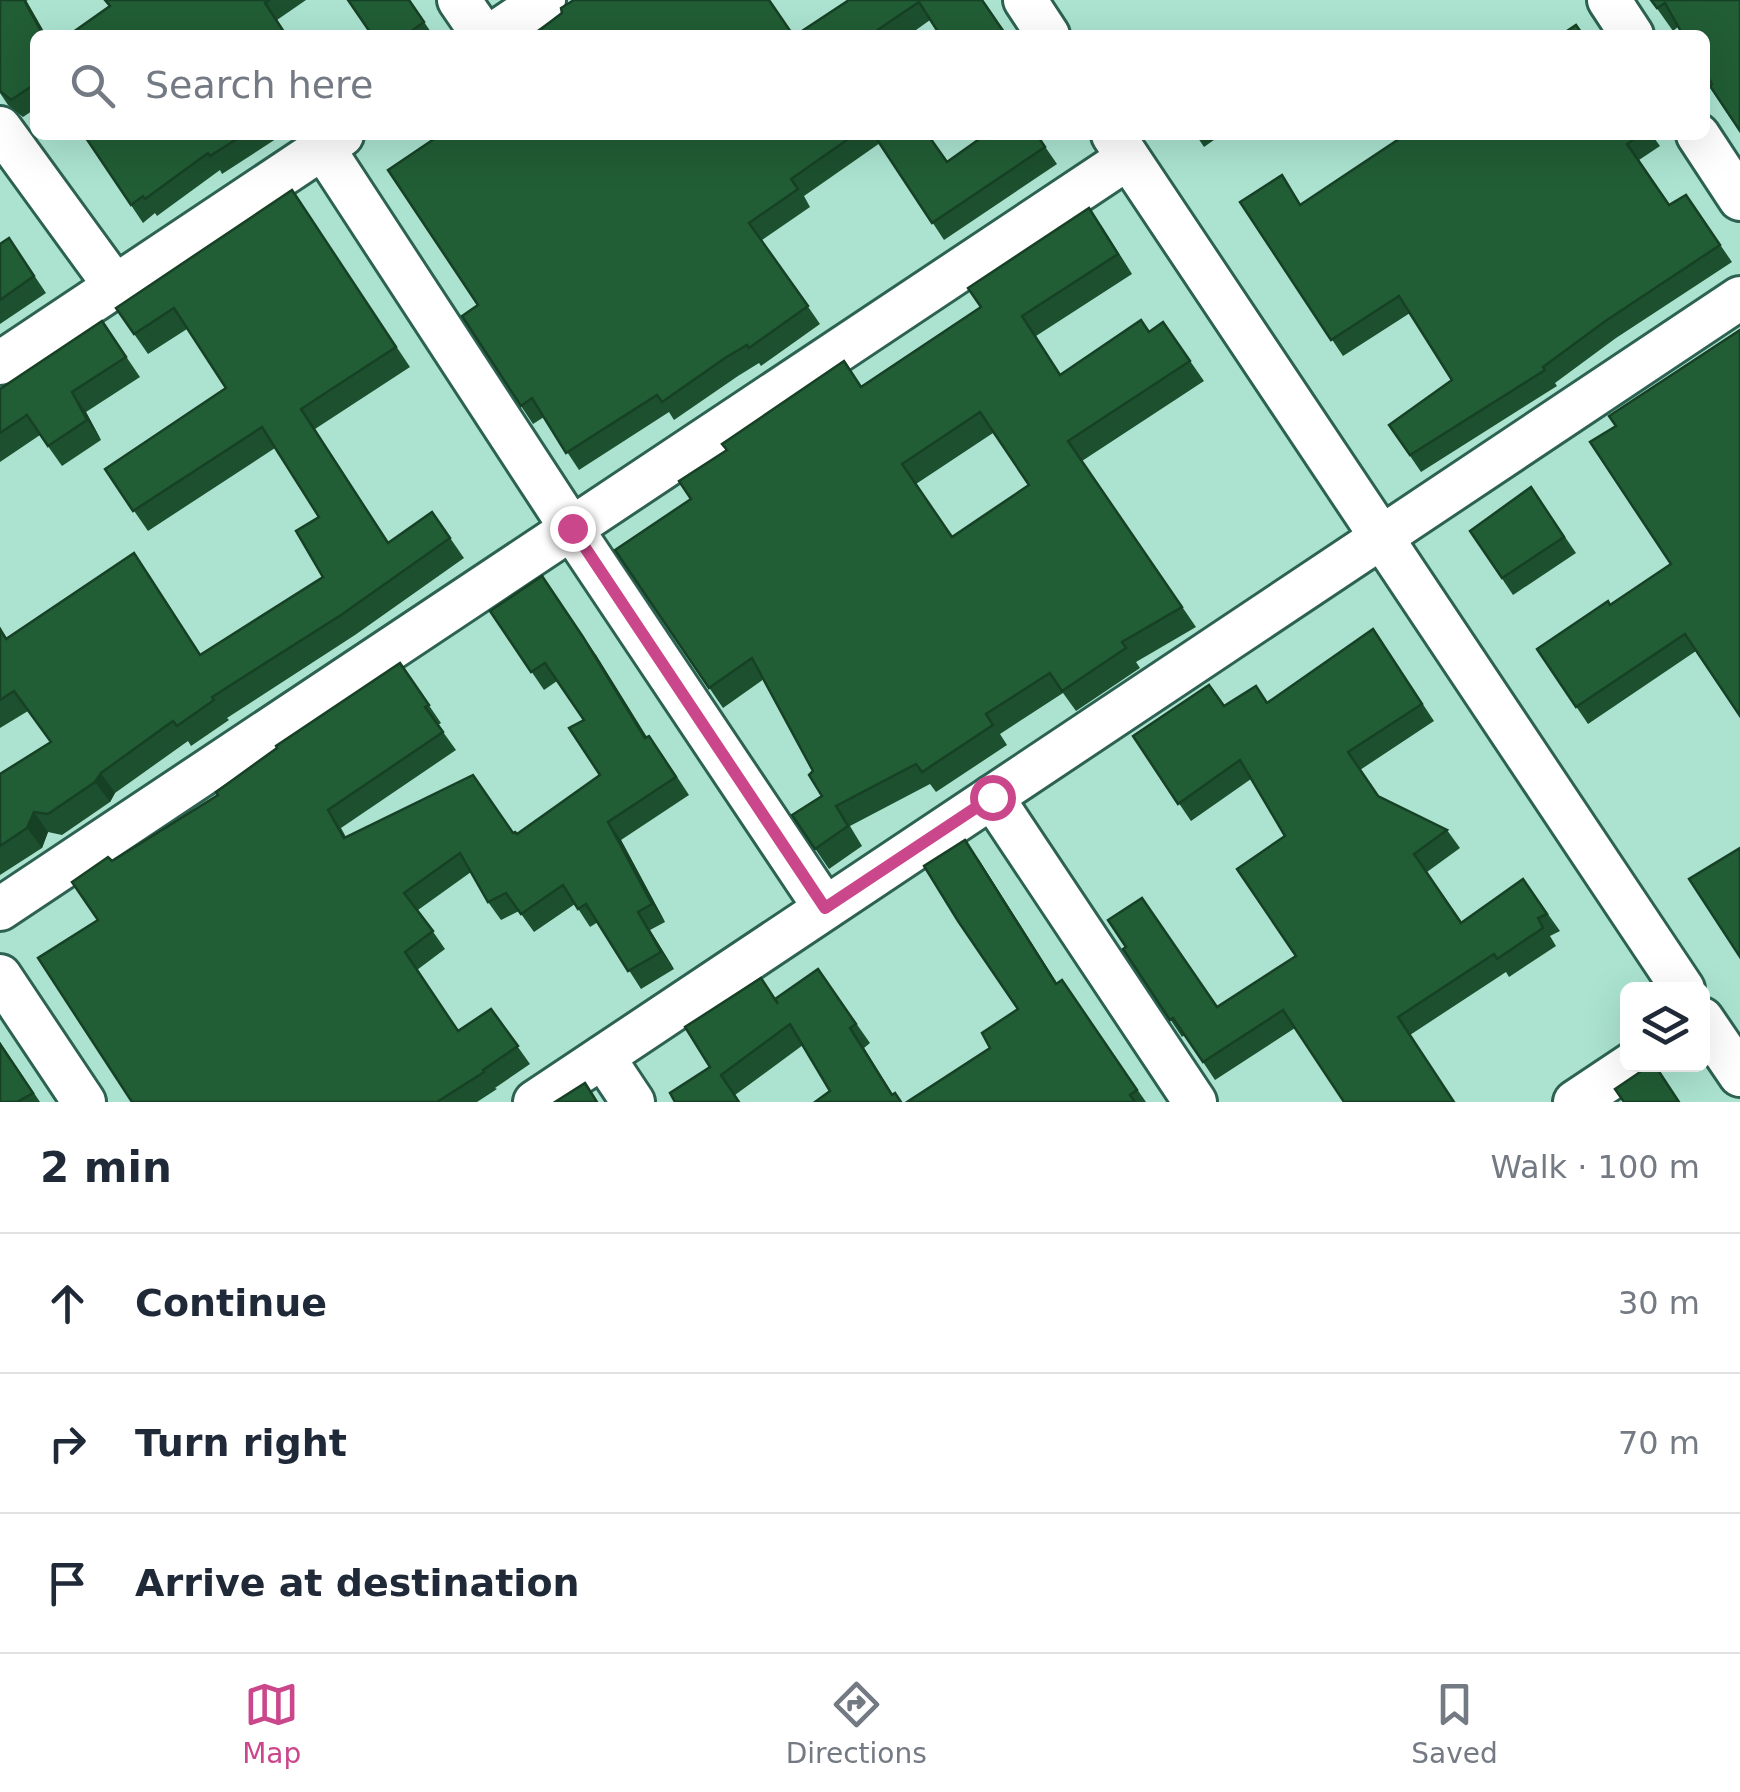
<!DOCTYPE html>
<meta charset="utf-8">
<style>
:root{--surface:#fff;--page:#f2f2f3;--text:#1f2937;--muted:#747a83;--line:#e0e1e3;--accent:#cb478b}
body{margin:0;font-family:"DejaVu Sans",sans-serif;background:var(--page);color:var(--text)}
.controls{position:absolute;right:30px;bottom:30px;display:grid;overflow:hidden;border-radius:15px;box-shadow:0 10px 40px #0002}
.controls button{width:90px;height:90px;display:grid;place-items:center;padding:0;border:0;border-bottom:2px solid var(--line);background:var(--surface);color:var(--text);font:50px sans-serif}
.stop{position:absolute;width:30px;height:30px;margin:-22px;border:8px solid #cb478b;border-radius:50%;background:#fff}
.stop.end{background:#cb478b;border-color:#fff;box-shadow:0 2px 10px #0008}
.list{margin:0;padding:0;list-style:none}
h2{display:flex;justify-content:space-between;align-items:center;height:130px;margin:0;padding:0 40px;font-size:42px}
h2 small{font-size:32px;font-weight:400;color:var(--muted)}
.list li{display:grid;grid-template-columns:65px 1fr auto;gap:30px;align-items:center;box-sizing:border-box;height:140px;padding:0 40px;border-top:2px solid var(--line)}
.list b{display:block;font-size:38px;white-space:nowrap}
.list em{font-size:32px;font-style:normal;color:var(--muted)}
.icon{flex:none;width:55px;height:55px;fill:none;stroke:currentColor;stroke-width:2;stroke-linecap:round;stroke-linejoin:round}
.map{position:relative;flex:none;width:1740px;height:1102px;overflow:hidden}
.search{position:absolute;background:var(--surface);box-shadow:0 10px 40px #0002;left:30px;right:30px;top:30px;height:110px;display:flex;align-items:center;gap:25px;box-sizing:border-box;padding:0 35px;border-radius:15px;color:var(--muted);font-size:38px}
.sheet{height:550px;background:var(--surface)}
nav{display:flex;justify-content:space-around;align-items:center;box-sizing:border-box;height:140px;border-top:2px solid var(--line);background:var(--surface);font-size:28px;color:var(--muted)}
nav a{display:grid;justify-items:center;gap:5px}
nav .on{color:var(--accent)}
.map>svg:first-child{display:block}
</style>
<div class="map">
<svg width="1740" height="1102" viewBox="0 0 1740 1102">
<rect width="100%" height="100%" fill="#abe3d0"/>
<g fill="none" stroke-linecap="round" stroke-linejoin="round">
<g stroke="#2d6252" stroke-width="48">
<g id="minor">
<polyline points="459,0 483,35"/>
<polyline points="1025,0 1048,35"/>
<polyline points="1609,0 1632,35"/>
<polyline points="492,35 544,0"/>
<polyline points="0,128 115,286"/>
<polyline points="1113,135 1683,989"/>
<polyline points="1698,135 1740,199"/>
<polyline points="323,148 571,528 825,908"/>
<polyline points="0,363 342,135"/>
<polyline points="992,797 1195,1102"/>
<polyline points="0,909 1128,158"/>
<polyline points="0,976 84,1102"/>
<polyline points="1702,1019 1740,1075"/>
<polyline points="603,1057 633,1102"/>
<polyline points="535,1102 1740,298"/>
<polyline points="1575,1102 1632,1064"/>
</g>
</g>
<use href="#minor" stroke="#fff" stroke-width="42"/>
</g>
<g fill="#1c502e" fill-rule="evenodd">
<polygon points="0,0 28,0 26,1 35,35 35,109 23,117 8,105 0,93"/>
<polygon points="105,0 306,0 277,20 110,6"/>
<polygon points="409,0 433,35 372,35"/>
<polygon points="849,0 983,0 930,20 909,35 796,35"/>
<polygon points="1651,0 1740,0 1712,84 1678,27 1673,31"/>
<polygon points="84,135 282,135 222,174 220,170 157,216 155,213 143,223"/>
<polygon points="440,135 928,135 947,162 1037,135 1057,164 944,240 880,143 804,196 810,207 762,240 820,324 761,366 759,363 738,376 674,420 669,412 579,470 544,417 533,424 521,406 478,305"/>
<polygon points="1196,135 1221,135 1204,147"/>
<polygon points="1413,135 1652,135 1660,146 1639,160 1669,205 1686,195 1732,262 1616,338 1555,383 1557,386 1421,472 1389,425 1452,380 1410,313 1343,356 1240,202 1282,175 1301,205"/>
<polygon points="292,190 410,367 315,429 389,543 432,512 464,558 355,635 227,718 229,720 191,746 188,741 115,793 110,802 62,835 48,832 42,848 0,875 0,774 51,742 28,711 0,728 0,629 7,638 148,573 201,655 323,577 319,517 275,448 148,531 105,469 226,388 187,329 148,354 116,308"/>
<path d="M1089,208L1132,274L1036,336L1060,374L1149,332L1163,322L1204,381L1082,461L1196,627L1136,662L1140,668L1076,711L1063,693L1000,734L1007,745L936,792L930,784L850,826L862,846L829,869L792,815L822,796L813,771L764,679L723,708L615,550L981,307ZM993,433L1029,485L952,537L916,484Z"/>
<polygon points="9,238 46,293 0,324 0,244"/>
<polygon points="102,321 140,377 86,412 101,440 62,466 40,435 0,462 0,389"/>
<polygon points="1740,330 1696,651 1588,724 1537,649 1610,605 1671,564 1616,426"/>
<polygon points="1531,487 1576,553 1513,595 1470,531"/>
<polygon points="490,611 596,655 647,737 662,754 689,795 621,840 665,922 650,930 674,969 641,989 598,922 590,927 575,904 534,932 519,911 501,920 488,902 471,872 418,910 445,949 417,970 458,1031 491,1009 530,1064 495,1088 497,1089 477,1102 132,1102 98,920 112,861 218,795 400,663 441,723 438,725 456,750 341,828 346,837 517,834 600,775 584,720 557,681 544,690"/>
<polygon points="1385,647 1434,721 1360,770 1378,796 1447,830 1460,848 1427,872 1462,922 1523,879 1560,931 1550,936 1556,946 1509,977 1506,972 1410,1035 1295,1028 1215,1080 1185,1035 1182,1037 1123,949 1217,1007 1296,956 1285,836 1251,779 1191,821 1133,736 1224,706 1268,703"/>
<polygon points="979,860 1057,983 1062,980 1146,1102 907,1102 990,1048 1018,1009"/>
<polygon points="818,969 870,1043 864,1048 893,1095 901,1102 830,1091 803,1045 735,1095 710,1067 775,998"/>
<polygon points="0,1042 40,1102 0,1102"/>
</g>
<g fill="#174125">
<polygon points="24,0 26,0 46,35 43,35"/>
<polygon points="1089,208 1103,228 1132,274 1118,254"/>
<polygon points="72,392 86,412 101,440 87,420"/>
<polygon points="542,576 596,655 658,756 645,738"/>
<polygon points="101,773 115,793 110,802 95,782"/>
<polygon points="34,812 48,832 42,848 27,828"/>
<polygon points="608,822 621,840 665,922 652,904"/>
<polygon points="965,840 979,860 1070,1004 1056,984"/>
<polygon points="638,912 650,930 674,969 661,952"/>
<polygon points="850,1028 864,1048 897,1102 896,1102"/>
</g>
<g fill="#215d35" stroke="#174125" stroke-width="2.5" fill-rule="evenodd">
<polygon points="0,0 24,0 43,35 35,35 35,84 11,100 0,91"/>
<polygon points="105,0 269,0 265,3 286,35 69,35 110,6"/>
<polygon points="348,0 409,0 424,22 406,35 372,35"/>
<polygon points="574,0 769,0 793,35 533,35 562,13 561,8"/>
<polygon points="849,0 982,0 1006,35 940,35 919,2 870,35 796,35"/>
<polygon points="1651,0 1740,0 1740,131 1710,86 1712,84 1705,73 1705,35 1683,35 1665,3 1657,8"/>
<polygon points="1576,25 1583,35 1561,35"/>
<polygon points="84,135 243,135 210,156 208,153 145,199 143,196 131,205"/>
<polygon points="440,135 854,135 791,179 798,189 749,223 808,306 749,348 747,345 725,358 662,402 657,395 566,453 532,398 521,406 462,316 478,305 388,170"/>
<polygon points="874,135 928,135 947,162 985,135 1037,135 1045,147 932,223"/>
<polygon points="1405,135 1640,135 1627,144 1669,205 1686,195 1720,245 1604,322 1543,367 1545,370 1410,455 1389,425 1452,380 1399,296 1331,340 1240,202 1282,175 1300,205"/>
<polygon points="292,190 396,347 301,409 388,543 432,512 450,538 341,615 212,697 214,700 177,726 173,721 101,773 95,782 48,814 34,812 27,828 0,846 0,774 51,742 14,691 0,700 0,629 6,639 134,553 200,655 323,577 296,531 319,517 262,427 133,511 105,469 226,388 174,308 134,334 116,308"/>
<path d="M1089,208L1118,254L1022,316L1060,375L1141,320L1149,332L1163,322L1190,361L1068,441L1182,607L1122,642L1126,648L1062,691L1050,673L986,714L993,725L922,772L916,764L836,806L848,826L815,849L792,815L822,796L809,775L813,771L752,658L709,688L615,550L691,499L679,481L727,450L722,444L844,361L861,387L981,307L968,288ZM980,412L1029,485L952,537L902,464Z"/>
<polygon points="9,238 34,276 0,300 0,244"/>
<polygon points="102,321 126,357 72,392 87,420 48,446 27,415 0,433 0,389"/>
<polygon points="1740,330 1740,716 1685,634 1576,707 1537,649 1608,601 1610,605 1671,564 1590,442 1616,426 1609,416"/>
<polygon points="1531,487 1564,537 1502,578 1470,531"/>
<polygon points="542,576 583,637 645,738 649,736 676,777 608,822 652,904 638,912 661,952 628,971 586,904 578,909 563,885 521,914 506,893 488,902 460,853 404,893 433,931 405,952 458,1031 491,1009 518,1046 483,1070 484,1072 437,1102 132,1102 38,958 98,920 72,882 108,857 112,861 218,795 216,792 277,748 276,746 400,663 429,705 425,707 443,732 328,810 344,838 473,775 513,833 515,832 517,834 600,775 569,728 584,720 545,663 531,672 490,611"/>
<polygon points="1373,629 1422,704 1348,752 1378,796 1447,830 1414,854 1461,923 1523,879 1547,914 1538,918 1543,928 1497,959 1494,954 1398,1017 1454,1102 1344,1102 1283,1010 1203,1062 1173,1018 1170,1020 1123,949 1126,947 1108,920 1142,898 1217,1007 1296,956 1237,869 1285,836 1240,760 1178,804 1133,736 1209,685 1224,706 1256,686 1267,703"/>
<polygon points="965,840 1056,984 1062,980 1137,1090 1130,1095 1135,1102 907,1102 990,1048 982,1033 1018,1009 958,921 924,866"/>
<polygon points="1740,848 1740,957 1689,879"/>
<polygon points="818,969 856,1024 850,1028 892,1095 895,1093 901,1102 815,1102 830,1091 790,1024 721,1075 739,1102 675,1102 670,1093 710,1067 685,1027 761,978 778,1004 775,999"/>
<polygon points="0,1044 33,1093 17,1102 0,1102"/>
<polygon points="1652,1064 1654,1064 1679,1102 1624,1102 1615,1089"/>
<polygon points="585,1083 597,1102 555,1102"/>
</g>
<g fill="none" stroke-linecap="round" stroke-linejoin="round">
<polyline stroke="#cb478b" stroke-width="12" points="572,528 825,908 992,797"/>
</g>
</svg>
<div class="controls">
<button><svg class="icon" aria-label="layers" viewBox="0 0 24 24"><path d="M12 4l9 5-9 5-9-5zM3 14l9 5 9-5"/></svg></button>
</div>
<div class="stop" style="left:992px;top:797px"></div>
<div class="stop end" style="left:572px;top:528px"></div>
<div class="search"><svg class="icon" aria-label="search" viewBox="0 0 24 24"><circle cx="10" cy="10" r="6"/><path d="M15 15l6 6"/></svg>Search here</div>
</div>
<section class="sheet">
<h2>2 min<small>Walk · 100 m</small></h2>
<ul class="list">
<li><svg class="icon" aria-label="ahead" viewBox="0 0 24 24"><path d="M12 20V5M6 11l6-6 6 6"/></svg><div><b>Continue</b></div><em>30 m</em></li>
<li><svg class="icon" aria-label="right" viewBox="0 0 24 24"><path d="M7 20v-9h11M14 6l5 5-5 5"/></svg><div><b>Turn right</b></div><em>70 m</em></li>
<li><svg class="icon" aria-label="arrive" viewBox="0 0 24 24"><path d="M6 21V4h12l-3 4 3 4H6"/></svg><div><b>Arrive at destination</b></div></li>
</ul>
</section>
<nav>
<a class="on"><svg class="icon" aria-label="map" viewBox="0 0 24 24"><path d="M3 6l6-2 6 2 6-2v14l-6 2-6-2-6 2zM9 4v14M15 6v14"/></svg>Map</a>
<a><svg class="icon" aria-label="directions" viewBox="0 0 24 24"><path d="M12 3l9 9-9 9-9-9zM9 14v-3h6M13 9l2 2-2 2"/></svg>Directions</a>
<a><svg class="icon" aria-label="saved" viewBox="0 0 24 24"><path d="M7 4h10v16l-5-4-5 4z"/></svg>Saved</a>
</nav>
